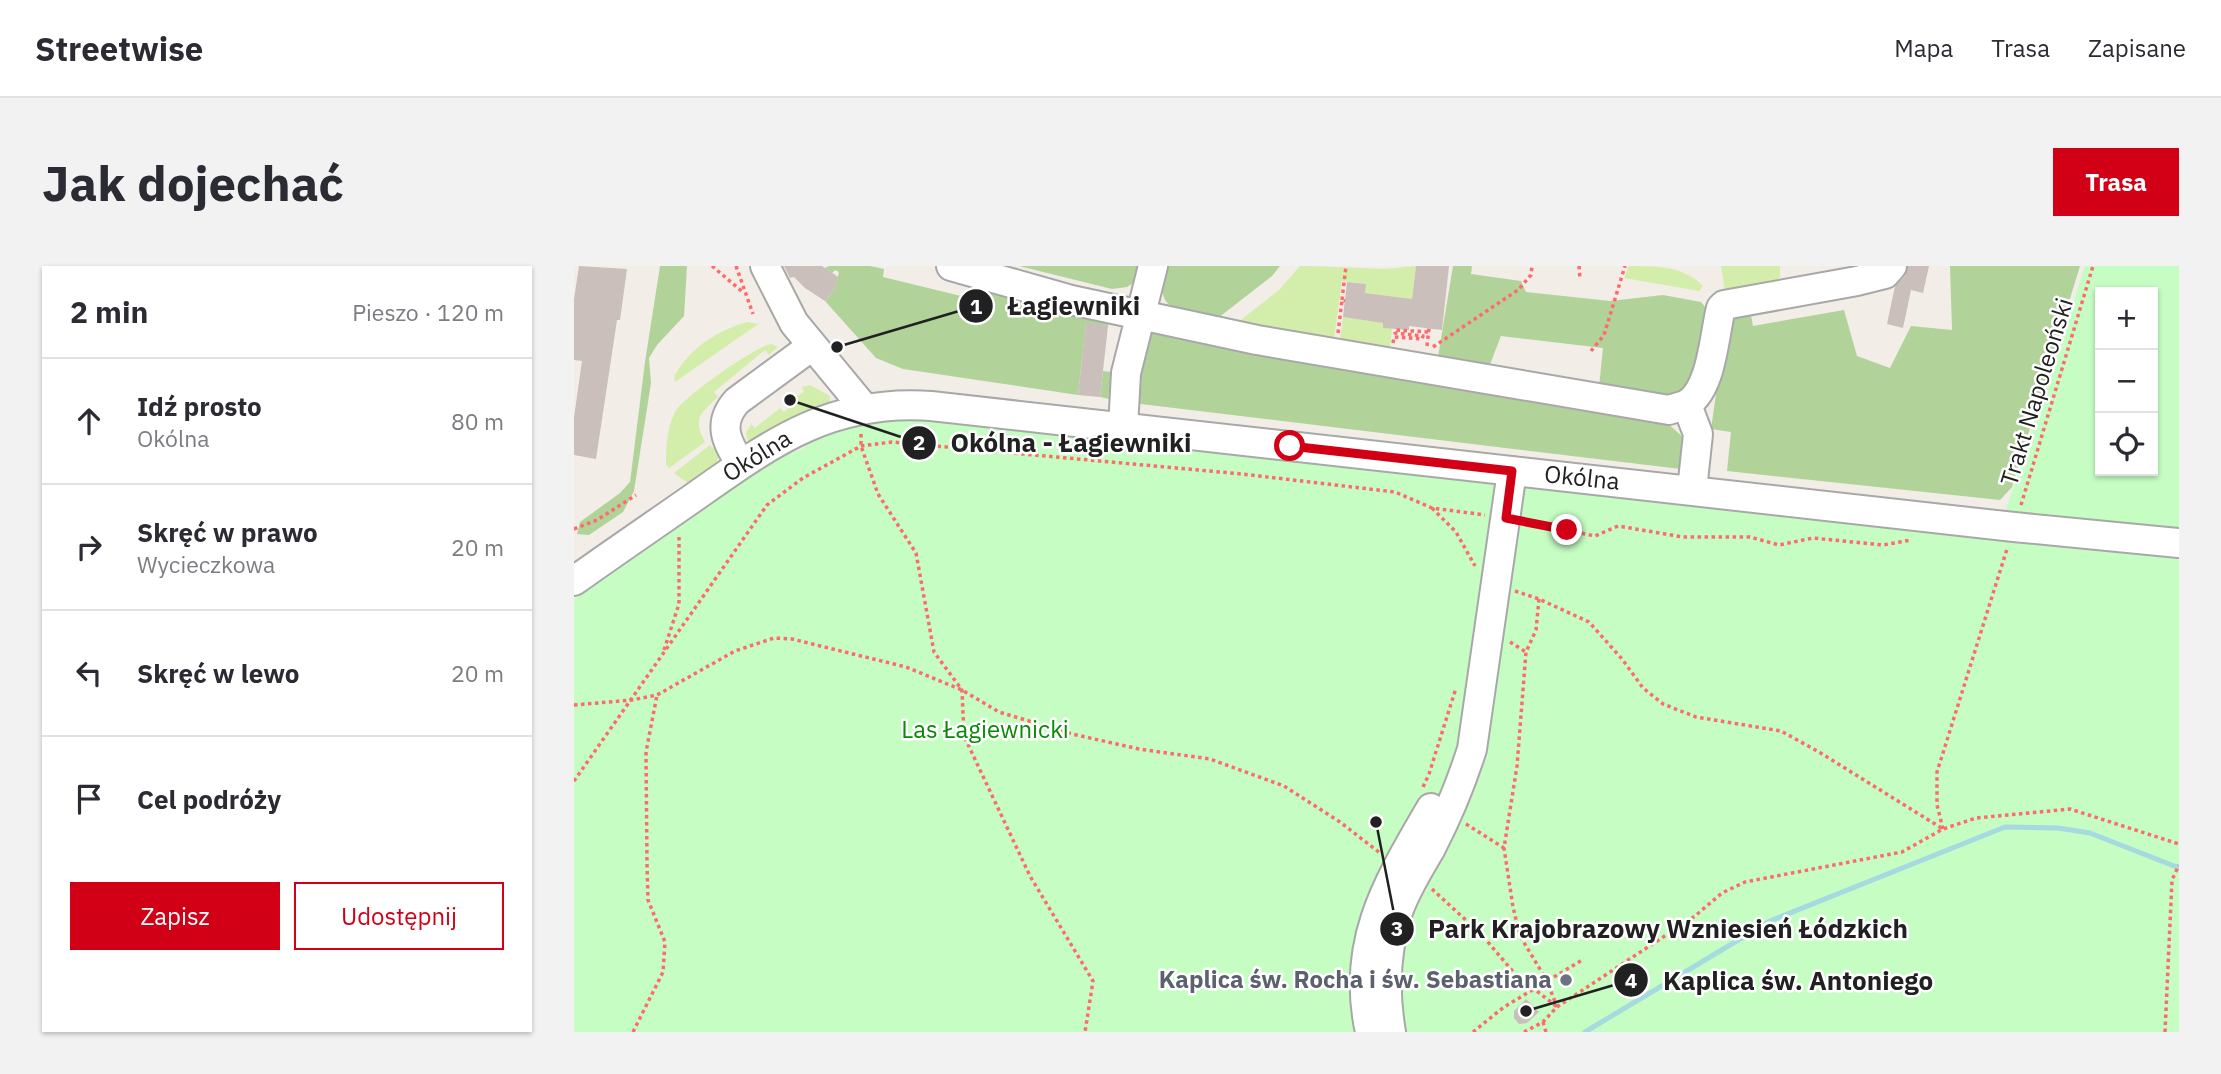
<!DOCTYPE html>
<html lang="pl">
<meta charset="utf-8">
<style>
:root{--surface:#fff;--page:#f2f2f3;--text:#2b2b33;--muted:#7c7c81;--line:#e1e1e2;--accent:#d20017}
body{margin:0;font-family:"IBM Plex Sans",sans-serif;background:var(--page);color:var(--text)}
.controls{position:absolute;right:21px;top:21px;display:grid;overflow:hidden;border-radius:0px;box-shadow:0 2px 5px #0004}
.controls button{width:63px;height:63px;display:grid;place-items:center;padding:0;border:0;border-bottom:2px solid var(--line);background:var(--surface);color:var(--text);font:35px sans-serif}
.stop{position:absolute;width:21px;height:21px;margin:-16px;border:5px solid #d20017;border-radius:50%;background:#fff}
.stop.end{background:#d20017;border-color:#fff;box-shadow:0 2px 7px #0008}
.list{margin:0;padding:0;list-style:none}
h2{display:flex;justify-content:space-between;align-items:center;height:91px;margin:0;padding:0 28px;font-size:30px}
h2 small{font-size:23px;font-weight:400;color:var(--muted)}
.list li{display:grid;grid-template-columns:46px 1fr auto;gap:21px;align-items:center;box-sizing:border-box;height:126px;padding:0 28px;border-top:2px solid var(--line)}
.list b{display:block;font-size:26px;white-space:nowrap}
.list p{margin:0;font-size:23px;white-space:nowrap;color:var(--muted)}
.list em{font-size:23px;font-style:normal;color:var(--muted)}
.actions{display:flex;gap:14px;padding:21px 28px}
.actions a{flex:1;padding:16px 0;border:2px solid var(--accent);border-radius:0px;text-align:center;font-size:24px;color:var(--accent)}
.actions .main{background:var(--accent);color:#fff}
.icon{flex:none;width:38px;height:38px;fill:none;stroke:currentColor;stroke-width:2;stroke-linecap:round;stroke-linejoin:round}
.map{position:relative;flex:none;width:1605px;height:766px;overflow:hidden;border-radius:0px}
header{display:flex;align-items:center;gap:42px;box-sizing:border-box;height:98px;padding:0 35px;background:var(--surface);border-bottom:2px solid var(--line)}
header strong{font-size:33px}
nav{display:flex;gap:38px;margin-inline-start:auto;font-size:24px}
.intro{display:flex;align-items:center;justify-content:space-between;box-sizing:border-box;height:168px;padding:0 42px}
h1{margin:0;font-size:49px}
.button{padding:18px 32px;border-radius:0px;background:var(--accent);color:#fff;font-size:24px;font-weight:700}
main{display:flex;gap:42px;padding:0 42px}
aside{flex:1;background:var(--surface);border-radius:0px;box-shadow:0 2px 5px #0004}
.map>svg:first-child{display:block}
</style>
<header>
<strong>Streetwise</strong>
<nav><a>Mapa</a><a>Trasa</a><a>Zapisane</a></nav>
</header>
<div class="intro"><h1>Jak dojechać</h1><a class="button">Trasa</a></div>
<main>
<aside>
<h2>2 min<small>Pieszo · 120 m</small></h2>
<ul class="list">
<li><svg class="icon" aria-label="ahead" viewBox="0 0 24 24"><path d="M12 20V5M6 11l6-6 6 6"/></svg><div><b>Idź prosto</b><p>Okólna</p></div><em>80 m</em></li>
<li><svg class="icon" aria-label="right" viewBox="0 0 24 24"><path d="M7 20v-9h11M14 6l5 5-5 5"/></svg><div><b>Skręć w prawo</b><p>Wycieczkowa</p></div><em>20 m</em></li>
<li><svg class="icon" aria-label="left" viewBox="0 0 24 24"><path d="M17 20v-9H6M10 6l-5 5 5 5"/></svg><div><b>Skręć w lewo</b></div><em>20 m</em></li>
<li><svg class="icon" aria-label="arrive" viewBox="0 0 24 24"><path d="M6 21V4h12l-3 4 3 4H6"/></svg><div><b>Cel podróży</b></div></li>
</ul>
<div class="actions"><a class="main">Zapisz</a><a>Udostępnij</a></div>
</aside>
<div class="map">
<svg width="1605" height="766" viewBox="0 0 1605 766">
<rect width="100%" height="100%" fill="#f2ede7"/>
<g fill="#d3eeab">
<path d="M726,0C754,0 782,2 810,3C821,3 831,0 842,0L838,33L791,27L792,18L768,15L760,72L663,57L705,24Z"/>
<path d="M1055,0C1083,0 1110,0 1129,20L1125,25L1050,12Z"/>
<polygon points="1147,0 1206,0 1206,11 1201,16 1151,26"/>
<polygon points="769,51 809,57 818,63 816,81 766,74"/>
<path d="M173,56L184,58L101,116L100,111C114,83 144,64 173,56Z"/>
<path d="M198,78L204,81L195,89L191,84L140,126L144,131C127,147 118,152 131,176L95,202L92,199C92,181 93,162 101,146C108,132 183,79 198,78Z"/>
<polygon points="236,119 256,130 255,140 177,178 174,176 172,167 177,158 181,162 206,142 210,146 220,137 217,133 230,126 228,121"/>
<polygon points="136,179 145,189 141,202 120,216 114,217 100,207"/>
</g>
<g fill="#b1d39a">
<polygon points="86,0 113,0 110,50 83,79 75,92 77,117 60,225 49,246 15,269 3,268 6,256 46,227 56,216 71,96"/>
<polygon points="255,0 296,0 310,3 309,11 391,31 397,14 535,56 534,60 512,58 504,129 329,103 302,92 251,35 261,22 265,6 261,4 258,7 251,2"/>
<polygon points="445,0 574,0 572,9 553,21 538,23"/>
<path d="M589,0H706L698,10L644,52C603,43 582,50 589,0Z"/>
<polygon points="879,0 898,0 897,8 947,15 952,26 1036,35 1089,29 1127,36 1137,48 1131,95 1104,133 1025,121 1029,82 927,70 915,101 864,91"/>
<polygon points="1376,0 1506,0 1438,221 1426,234 1153,205 1157,166 1137,163 1151,65 1157,54 1176,44 1179,60 1270,44 1283,90 1316,102 1337,60 1378,64"/>
<polygon points="582,62 1092,156 1111,173 1115,204 550,136 526,131 529,105 564,109 572,75"/>
</g>
<path fill="#c5fdc3" fill-rule="evenodd" d="M1511,0H1605V766H0V333L210,186L219,187L230,182L277,148L324,150L1424,268ZM1526,26H1579V205H1526Z"/>
<g fill="none" stroke-linecap="round" stroke-linejoin="round">
<polyline stroke="#a5dae1" stroke-width="5" points="1011,766 1196,655 1431,561 1484,562 1516,567 1605,602"/>
</g>
<g fill="#cabfba">
<polygon points="5,0 53,3 46,54 43,54 22,193 0,189 0,151 8,95 0,94 0,33"/>
<polygon points="210,0 248,0 264,11 261,22 251,35 231,22 220,11 216,12"/>
<polygon points="842,0 875,0 868,64 835,60 835,64 809,62 809,57 769,51 773,16 792,18 791,27 838,33"/>
<polygon points="1334,0 1355,0 1349,27 1337,24 1329,62 1313,58 1321,20 1331,10"/>
<polygon points="512,57 534,60 526,131 504,129"/>
<polygon points="952,733 965,746 953,757 945,758 940,752 940,745"/>
</g>
<g fill="none" stroke-linecap="round" stroke-linejoin="round">
<g stroke="#a8a8a8" stroke-width="32">
<g id="minor">
<polyline points="191,0 220,57 291,143"/>
<path d="M377,0L497,34L683,74L1095,144C1100,142 1106,141 1111,139C1138,126 1140,69 1147,42L1150,39L1283,15L1311,8L1318,0"/>
<polyline points="1113,139 1124,168 1118,224"/>
<polyline points="549,162 552,107 579,0"/>
<path d="M167,198C152,176 143,157 163,135L238,80"/>
<path d="M0,315C39,287 79,260 119,232C197,177 256,133 357,140L1440,261L1605,277"/>
<path d="M796,766C776,676 814,616 857,542"/>
<path d="M817,766C810,726 811,688 823,649C830,626 845,603 857,582C874,549 887,518 898,483L938,205"/>
</g>
</g>
<g stroke="#ff6b6c" stroke-width="3.5" stroke-dasharray="3.5 3.5" stroke-linecap="butt">
<polyline points="138,0 170,27"/>
<polyline points="162,0 179,48"/>
<polyline points="1005,0 1006,13"/>
<polyline points="768,34 772,0"/>
<polyline points="764,67 768,34 771,35"/>
<polyline points="819,77 820,71 848,73 849,70 821,67 821,64 855,66"/>
<polyline points="853,80 855,62"/>
<polyline points="859,81 944,24 957,9 958,0"/>
<polyline points="1017,85 1030,69 1051,0"/>
<polyline points="287,168 287,180 304,228 342,287 360,386 388,424 390,470 456,610 519,715 511,766"/>
<polyline points="1447,239 1519,0"/>
<polyline points="858,242 882,266 901,300"/>
<polyline points="953,256 1021,270 1044,260 1109,271 1176,271 1205,279 1239,272 1309,279 1337,274"/>
<polyline points="0,263 23,254 62,229"/>
<polyline points="941,325 965,333 1015,356 1048,393 1069,422 1089,438 1122,451 1207,465 1245,486 1369,563"/>
<polyline points="965,333 962,364 952,386 943,500 930,582 939,641 946,670 973,715 983,741"/>
<polyline points="936,376 952,386"/>
<polyline points="90,384 105,338 105,268"/>
<polyline points="0,439 58,434 83,429 161,385 200,372 218,373 332,401 388,424 425,446 498,468 565,483 636,493 710,520 766,556 806,587"/>
<polyline points="0,515 193,239 229,212 287,180 318,176 668,208 821,226 858,242 911,249"/>
<polyline points="849,521 855,508 882,422"/>
<polyline points="892,558 930,582"/>
<polyline points="1369,563 1363,539 1363,506 1433,283"/>
<polyline points="858,623 907,668 941,708 982,740"/>
<polyline points="969,756 972,766"/>
<polyline points="59,766 89,706 91,676 74,634 73,598 72,486 83,429"/>
<polyline points="899,766 930,741 1010,693"/>
<polyline points="950,766 969,756 983,741 1121,650 1148,627 1171,616 1328,586 1369,563 1402,552 1496,543 1605,578"/>
<polyline points="1591,766 1598,614 1605,599"/>
</g>
<use href="#minor" stroke="#fff" stroke-width="28"/>
</g>
<g fill="none" stroke-linecap="round" stroke-linejoin="round">
<polyline stroke="#d20017" stroke-width="9" points="716,180 938,205 932,252 993,264"/>
</g>
<circle fill="#6b7280" stroke="#fff" stroke-width="2.5" cx="992" cy="714" r="7"/>
<g text-anchor="middle" stroke-width="5" stroke-linejoin="round" paint-order="stroke">
<g font-size="24" fill="#212121" stroke="#fff">
<text transform="translate(1463 126) rotate(-73)" y="8">Trakt Napoleoński</text>
<text transform="translate(183 190) rotate(-32)" y="8">Okólna</text>
<text transform="translate(1008 212) rotate(6)" y="8">Okólna</text>
</g>
<g font-size="24" fill="#098905" stroke="#fff">
<text x="411" y="472">Las Łagiewnicki</text>
</g>
<g font-size="24" font-weight="bold" fill="#5b616d" stroke="#fff" text-anchor="end">
<text x="978" y="722">Kaplica św. Rocha i św. Sebastiana</text>
</g>
</g>
<path fill="none" stroke="#212121" stroke-width="2.5" d="M263 81L402 40M216 134L345 177M802 556L823 663M952 745L1057 714"/>
<g fill="#212121" stroke="#fff" stroke-width="2.5">
<circle cx="263" cy="81" r="7"/>
<circle cx="216" cy="134" r="7"/>
<circle cx="802" cy="556" r="7"/>
<circle cx="952" cy="745" r="7"/>
<circle cx="402" cy="40" r="18"/>
<circle cx="345" cy="177" r="18"/>
<circle cx="823" cy="663" r="18"/>
<circle cx="1057" cy="714" r="18"/>
</g>
<g font-size="21" text-anchor="middle" font-weight="bold" fill="#fff">
<text x="402" y="48">1</text>
<text x="345" y="184">2</text>
<text x="823" y="670">3</text>
<text x="1057" y="722">4</text>
</g>
<g font-size="26" text-anchor="middle" font-weight="bold" fill="#212121" stroke="#fff" stroke-width="5" stroke-linejoin="round" paint-order="stroke">
<text x="500" y="49">Łagiewniki</text>
<text x="497" y="186">Okólna - Łagiewniki</text>
<text x="1094" y="672">Park Krajobrazowy Wzniesień Łódzkich</text>
<text x="1224" y="724">Kaplica św. Antoniego</text>
</g>
</svg>
<div class="controls">
<button>+</button>
<button>−</button>
<button><svg class="icon" aria-label="locate" viewBox="0 0 24 24"><circle cx="12" cy="12" r="6"/><path d="M12 2v4M12 18v4M2 12h4M18 12h4"/></svg></button>
</div>
<div class="stop" style="left:716px;top:180px"></div>
<div class="stop end" style="left:993px;top:264px"></div>
</div>
</main>
